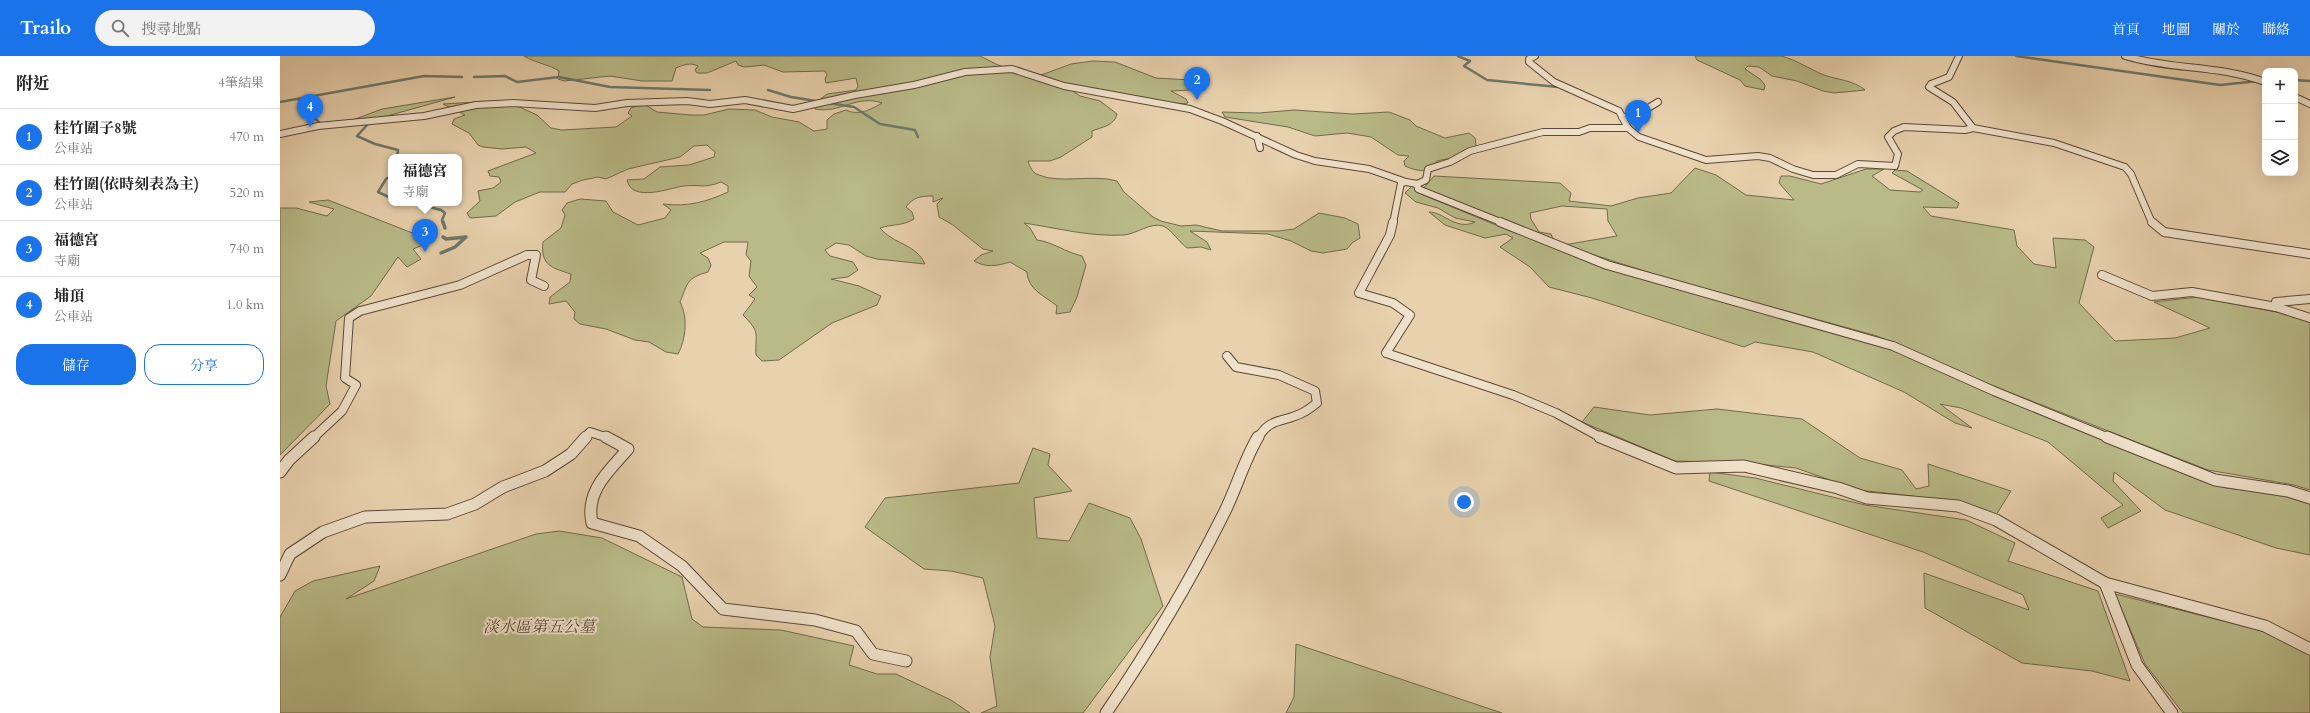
<!DOCTYPE html>
<html lang="zh-TW">
<meta charset="utf-8">
<style>
:root{--surface:#fff;--page:#f2f2f2;--text:#222;--muted:#767676;--line:#e0e0e0;--accent:#1a73e8}
body{margin:0;font-family:Cardo,"Noto Serif TC",serif;background:var(--page);color:var(--text)}
.controls{position:absolute;right:12px;top:12px;display:grid;overflow:hidden;border-radius:8px;box-shadow:0 4px 16px #0002}
.controls button{width:36px;height:36px;display:grid;place-items:center;padding:0;border:0;border-bottom:1px solid var(--line);background:var(--surface);color:var(--text);font:20px sans-serif}
.you{position:absolute;left:1184px;top:446px;width:14px;height:14px;margin:-10px;border:3px solid #fff;border-radius:50%;background:#1a73e8;box-shadow:0 0 0 6px #1a73e833}
.badge{display:grid;place-items:center;width:26px;height:26px;border-radius:50%;background:var(--accent);color:#fff;font-size:13px;font-weight:700}
.pin{position:absolute;translate:-50% -33px;filter:drop-shadow(0 1px 2px #0008)}
.pin::after{content:'';position:absolute;top:21px;width:14px;height:12px;background:inherit;clip-path:polygon(0 0,100% 0,50% 100%)}
.popup{position:absolute;left:108px;top:98px;width:74px;height:52px;box-sizing:border-box;display:grid;place-content:center;border-radius:8px;background:var(--surface);filter:drop-shadow(0 1px 3px #0005);font-size:13px;white-space:nowrap;color:var(--muted)}
.popup b{font-size:15px;color:var(--text)}
.popup::after{content:'';position:absolute;left:50%;top:100%;margin-left:-8px;border:8px solid transparent;border-top-color:var(--surface)}
.list{margin:0;padding:0;list-style:none}
h2{display:flex;justify-content:space-between;align-items:center;height:52px;margin:0;padding:0 16px;font-size:17px}
h2 small{font-size:13px;font-weight:400;color:var(--muted)}
.list li{display:grid;grid-template-columns:26px 1fr auto;gap:12px;align-items:center;box-sizing:border-box;height:56px;padding:0 16px;border-top:1px solid var(--line)}
.list b{display:block;font-size:15px;white-space:nowrap}
.list p{margin:0;font-size:13px;white-space:nowrap;color:var(--muted)}
.list em{font-size:13px;font-style:normal;color:var(--muted)}
.actions{display:flex;gap:8px;padding:12px 16px}
.actions a{flex:1;padding:9px 0;border:1px solid var(--accent);border-radius:16px;text-align:center;font-size:14px;color:var(--accent)}
.actions .main{background:var(--accent);color:#fff}
.icon{flex:none;width:22px;height:22px;fill:none;stroke:currentColor;stroke-width:2;stroke-linecap:round;stroke-linejoin:round}
.map{position:relative;flex:none;width:2030px;height:657px;overflow:hidden}
header{display:flex;align-items:center;gap:24px;box-sizing:border-box;height:56px;padding:0 20px;background:var(--accent);color:#fff}
header strong{font-size:19px}
nav{display:flex;gap:22px;margin-inline-start:auto;font-size:14px}
.search{width:280px;height:36px;background:var(--page);display:flex;align-items:center;gap:10px;box-sizing:border-box;padding:0 14px;border-radius:22px;color:var(--muted);font-size:15px}
main{display:flex}
aside{flex:1;background:var(--surface)}
.map>svg:first-child{display:block}
</style>
<header>
<strong>Trailo</strong>
<div class="search"><svg class="icon" aria-label="search" viewBox="0 0 24 24"><circle cx="10" cy="10" r="6"/><path d="M15 15l6 6"/></svg>搜尋地點</div>
<nav><a>首頁</a><a>地圖</a><a>關於</a><a>聯絡</a></nav>
</header>
<main>
<aside>
<h2>附近<small>4筆結果</small></h2>
<ul class="list">
<li><span class="badge">1</span><div><b>桂竹圍子8號</b><p>公車站</p></div><em>470 m</em></li>
<li><span class="badge">2</span><div><b>桂竹圍(依時刻表為主)</b><p>公車站</p></div><em>520 m</em></li>
<li><span class="badge">3</span><div><b>福德宮</b><p>寺廟</p></div><em>740 m</em></li>
<li><span class="badge">4</span><div><b>埔頂</b><p>公車站</p></div><em>1.0 km</em></li>
</ul>
<div class="actions"><a class="main">儲存</a><a>分享</a></div>
</aside>
<div class="map">
<svg width="2030" height="657" viewBox="0 0 2030 657">
<rect width="100%" height="100%" fill="#e8d1ad"/>
<filter id="stains"><feTurbulence type="fractalNoise" baseFrequency=".005" numOctaves="4"/><feColorMatrix values="0 0 0 0 .2 0 0 0 0 .09 0 0 0 0 .02 0 0 0 .5 -.17"/></filter>
<radialGradient id="worn" r=".72"><stop offset=".6" stop-color="#630" stop-opacity="0"/><stop offset="1" stop-color="#630" stop-opacity=".3"/></radialGradient>
<g fill="#b9ba88" stroke="#726a4c">
<path d="M244,0H700L718,9L756,21L791,8L813,5L835,6L876,22L911,24V34L891,35L906,43L908,47L898,48L788,32L800,40L820,45L837,58C834,70 822,71 812,75V81L781,101L770,105H748C750,111 752,117 759,119C779,128 813,118 837,125L844,136L873,161L881,165L901,170L916,169L942,175H999L1014,173L1039,157L1065,162L1078,168L1080,182L1072,187L1067,193L1043,197L1031,195L1011,185L988,178L910,175L927,186L931,194L921,191L907,192C900,187 891,173 883,170C871,166 856,178 844,179C810,181 777,172 744,167L750,172L757,184C773,186 785,196 802,200L806,209L797,241L790,256L776,258L777,250C765,240 748,234 747,216L730,206C717,210 706,212 694,205L701,199L713,195L703,193L673,169L659,161L657,148L663,142L653,146V140C641,140 633,141 626,151L632,156L634,163C623,170 612,168 600,172C613,188 636,188 645,208L597,203L586,200L569,189L556,187L545,194L550,200L573,206L578,214L568,221L551,223L579,230L601,240L597,249L552,267L499,304L482,305L476,299C475,277 481,277 463,259L475,243L469,239L477,231L469,220L471,205L466,199L468,186H444L420,197L428,202L431,209L428,216C406,222 408,227 400,246C408,261 406,283 398,298L386,296L369,286L355,284L326,273L300,268L294,263L295,256L286,245L269,248L270,241L290,226L291,218C273,212 260,210 263,186L281,172L285,159L282,154L287,147L300,143L326,145L333,156L358,169L385,162L391,154L383,148C408,151 426,146 448,136V130L441,126C423,133 420,128 404,130C389,132 352,147 347,124L364,123L380,111L409,109L434,101L435,96L427,89L414,90L400,101L348,113L326,123L318,121L303,124L292,128L285,136H260L235,146L216,160L190,162L187,157L200,145L198,135L213,132L221,126L219,121L210,120L208,115L256,97L246,91L222,93L203,91L198,89L189,77L172,68L174,63L185,59L163,48L215,45L233,48L257,59L271,72L282,74L336,71L352,60L348,57L351,52L364,48L377,56L411,59H424L449,53L475,54L492,61L519,66L534,75L547,73V64L554,58L566,54C579,60 590,54 602,47C577,38 560,58 535,53L534,48L547,38L576,34L578,30L576,22L546,27L545,23L547,19L545,15L503,16L484,9L464,11L458,9L456,5L427,17H417L415,14L418,10C410,6 403,9 396,12L392,25H362L330,20L284,25L278,23L279,15C271,9 255,7 244,0Z"/>
<path d="M1415,0H1501C1517,4 1529,13 1544,19C1558,24 1573,24 1585,34L1554,37L1543,35L1517,25L1492,20L1479,11L1468,10L1465,13L1480,23L1485,29L1484,34L1465,30L1460,24L1417,4Z"/>
<polygon points="175,41 93,64 70,65 102,53"/>
<path d="M1014,54L1073,58L1109,56L1130,64L1136,70L1165,82L1189,77L1195,82L1196,89C1178,110 1179,99 1157,105C1149,119 1137,115 1125,110L1124,105L1129,100L1118,99L1091,81L1067,77L1035,80L1008,71L945,61L942,56L979,57Z"/>
<polygon points="1415,112 1436,119 1466,139 1514,144 1499,127 1501,120 1510,120 1541,128 1586,113 1604,113 1592,120 1610,134 1640,136 1643,134 1612,117 1615,114 1627,115 1679,147 1677,152 1643,151 1651,160 1734,174 1737,190 1754,208 1776,212 1773,182 1805,184 1814,191 1799,247 1835,285 1895,282 1930,272 1874,246 1918,241 2012,259 2030,265 2030,434 2014,429 1928,414 1721,333 1597,280 1383,221 1283,189 1337,180 1328,165 1327,153 1282,150 1250,157 1251,163 1259,176 1271,178 1273,183 1143,133 1154,120 1280,127 1291,137 1289,145 1331,150 1358,142 1391,137"/>
<path d="M1132,130L1143,139L1233,176L1614,294L1806,377L1946,432L2009,439L2030,446V499L1996,492L1885,454L1834,416L1833,425L1861,455L1828,472L1821,462L1843,449L1768,386L1681,352L1660,348L1692,372L1675,367L1624,336L1533,296L1475,286L1464,291L1312,242L1269,231L1250,211L1220,191L1233,182L1226,178L1205,182L1165,169L1149,156C1164,156 1176,175 1195,166L1175,162L1158,152L1136,146L1125,137Z"/>
<polygon points="48,144 153,185 133,193 141,203 127,211 118,201 91,240 56,265 46,330 50,348 0,399 0,152 16,152 47,160 54,153 29,146"/>
<polygon points="1314,351 1370,359 1437,353 1522,363 1580,402 1622,414 1636,433 1649,430 1648,408 1731,435 1716,459 1633,440 1578,434 1516,412 1467,407 1395,405 1302,366"/>
<polygon points="753,392 770,398 768,409 792,435 754,442 757,482 789,485 809,447 850,462 861,483 883,550 803,657 701,657 717,650 710,601 715,570 703,522 671,515 644,513 585,471 605,442 739,427"/>
<polygon points="1430,416 1475,422 1585,449 1686,464 1735,487 1728,505 1818,535 1850,625 1812,615 1742,607 1645,552 1644,517 1749,554 1743,539 1643,496 1429,425"/>
<polygon points="279,475 322,482 402,521 412,563 423,571 501,574 574,590 569,609 597,618 616,618 671,644 690,657 0,657 0,561 15,535 33,525 100,510 94,525 66,543 256,478"/>
<polygon points="1835,538 1984,575 2030,598 2030,657 1903,657 1865,608"/>
<polygon points="1016,588 1222,657 1006,657 1014,641"/>
</g>
<g fill="none" stroke-linecap="round" stroke-linejoin="round">
<g stroke="#6d796b" stroke-width="2.5">
<polyline points="1178,0 1190,5 1184,10 1207,24 1278,31"/>
<polyline points="1736,0 1940,29 1978,25"/>
<polyline points="194,21 225,20 237,26 279,21 330,31 430,34"/>
<polyline points="2015,24 2030,25"/>
<polyline points="488,34 511,41 536,45"/>
<polyline points="19,44 38,49 31,59 39,66 39,69"/>
<polyline points="0,46 144,20 182,21"/>
<polyline points="548,47 574,51 600,68 635,74 638,81"/>
<polyline points="88,68 77,80 95,88 118,94 117,101"/>
<polyline points="111,120 106,123 98,136 111,142"/>
<polyline points="134,147 161,154 165,157 162,164 163,167"/>
</g>
<g stroke="#6d796b" stroke-width="3.5">
<polyline points="163,166 165,172"/>
<polyline points="161,197 175,191 186,181 166,183 163,181"/>
</g>
<g stroke="#5b4838" stroke-width="8">
<g id="minor-far2">
<polyline points="1679,0 1669,21 1651,28 1649,31 1673,46 1693,72 1774,87 1845,111 1851,118 1872,167"/>
<path d="M1845,0C1891,14 1940,9 1985,26"/>
<polyline points="2015,41 2030,48"/>
<polyline points="1342,61 1355,60 1378,46"/>
<polyline points="1348,72 1359,81 1426,104 1478,100 1490,102 1513,113 1533,119 1556,119 1578,108 1615,110 1618,98 1608,81 1614,75 1624,71 1685,74 1693,72"/>
<polyline points="0,78 38,70 144,60 196,49 233,47 315,52 347,47 407,45 430,48 465,44 513,53 575,39 634,29 685,16 732,13 784,30 910,53 942,65 1016,99 1035,105 1089,113 1126,126 1121,127 1113,167"/>
<polyline points="977,80 980,92"/>
<polyline points="1126,126 1137,128 1138,133 1223,167"/>
<polyline points="1137,128 1146,124 1148,113 1170,106 1190,95 1263,76 1299,76 1310,72 1348,72 1339,55 1274,26 1249,6 1249,3 1255,0"/>
</g>
</g>
<g stroke="#5b4838" stroke-width="10">
<g id="minor-far1">
<polyline points="1113,166 1110,179 1079,237 1113,247 1130,259 1106,297 1233,339 1276,357 1322,382"/>
<polyline points="1220,166 1327,209 1613,290 1714,335 1829,382"/>
<polyline points="1872,166 1884,176 2030,198"/>
<polyline points="1822,219 1872,240 1912,236 1996,251 1996,246 2030,243"/>
<polyline points="1996,251 2030,262"/>
<path d="M947,300L956,311L999,319L1035,335L1037,347C1033,350 1028,354 1024,356C1005,367 991,360 978,382"/>
<polyline points="33,382 62,355 76,329 65,322 69,262 80,255 180,229 247,199 256,199 251,224 264,230"/>
<polyline points="305,382 310,376 328,382"/>
</g>
</g>
<g stroke="#5b4838" stroke-width="13">
<g id="minor">
<path d="M326,381L348,393C329,415 305,435 312,467L359,480L402,510L443,553L535,564L576,575L593,598L626,605"/>
<polyline points="1320,381 1396,412 1464,410 1558,432 1587,442 1678,450 1716,464 1825,527"/>
<polyline points="1827,381 1935,424 2008,435 2030,442"/>
<polyline points="0,416 9,404 34,381"/>
<polyline points="0,519 10,498 43,476 85,461 167,458 195,448 223,431 265,415 291,398 306,381"/>
<path d="M826,657C869,594 908,529 942,461C956,435 963,406 978,381"/>
<polyline points="1892,657 1857,609 1825,527 1985,570 2030,593"/>
</g>
</g>
<use href="#minor-far2" stroke="#f0e1ca" stroke-width="6"/>
<use href="#minor-far1" stroke="#f0e1ca" stroke-width="8"/>
<use href="#minor" stroke="#f0e1ca" stroke-width="11"/>
</g>
<g text-anchor="middle" stroke-width="4" stroke-linejoin="round" paint-order="stroke">
<g font-size="16" font-style="italic" fill="#564b35" stroke="#f0e1ca">
<text x="259" y="576">淡水區第五公墓</text>
</g>
</g>
<rect width="100%" height="100%" filter="url(#stains)"/>
<rect width="100%" height="100%" fill="url(#worn)"/>
</svg>
<div class="controls">
<button>+</button>
<button>−</button>
<button><svg class="icon" aria-label="layers" viewBox="0 0 24 24"><path d="M12 4l9 5-9 5-9-5zM3 14l9 5 9-5"/></svg></button>
</div>
<div class="you"></div>
<div class="pin badge" style="left:1358px;top:77px">1</div>
<div class="pin badge" style="left:917px;top:44px">2</div>
<div class="pin badge" style="left:145px;top:196px">3</div>
<div class="popup"><b>福德宮</b>寺廟</div>
<div class="pin badge" style="left:30px;top:71px">4</div>
</div>
</main>
